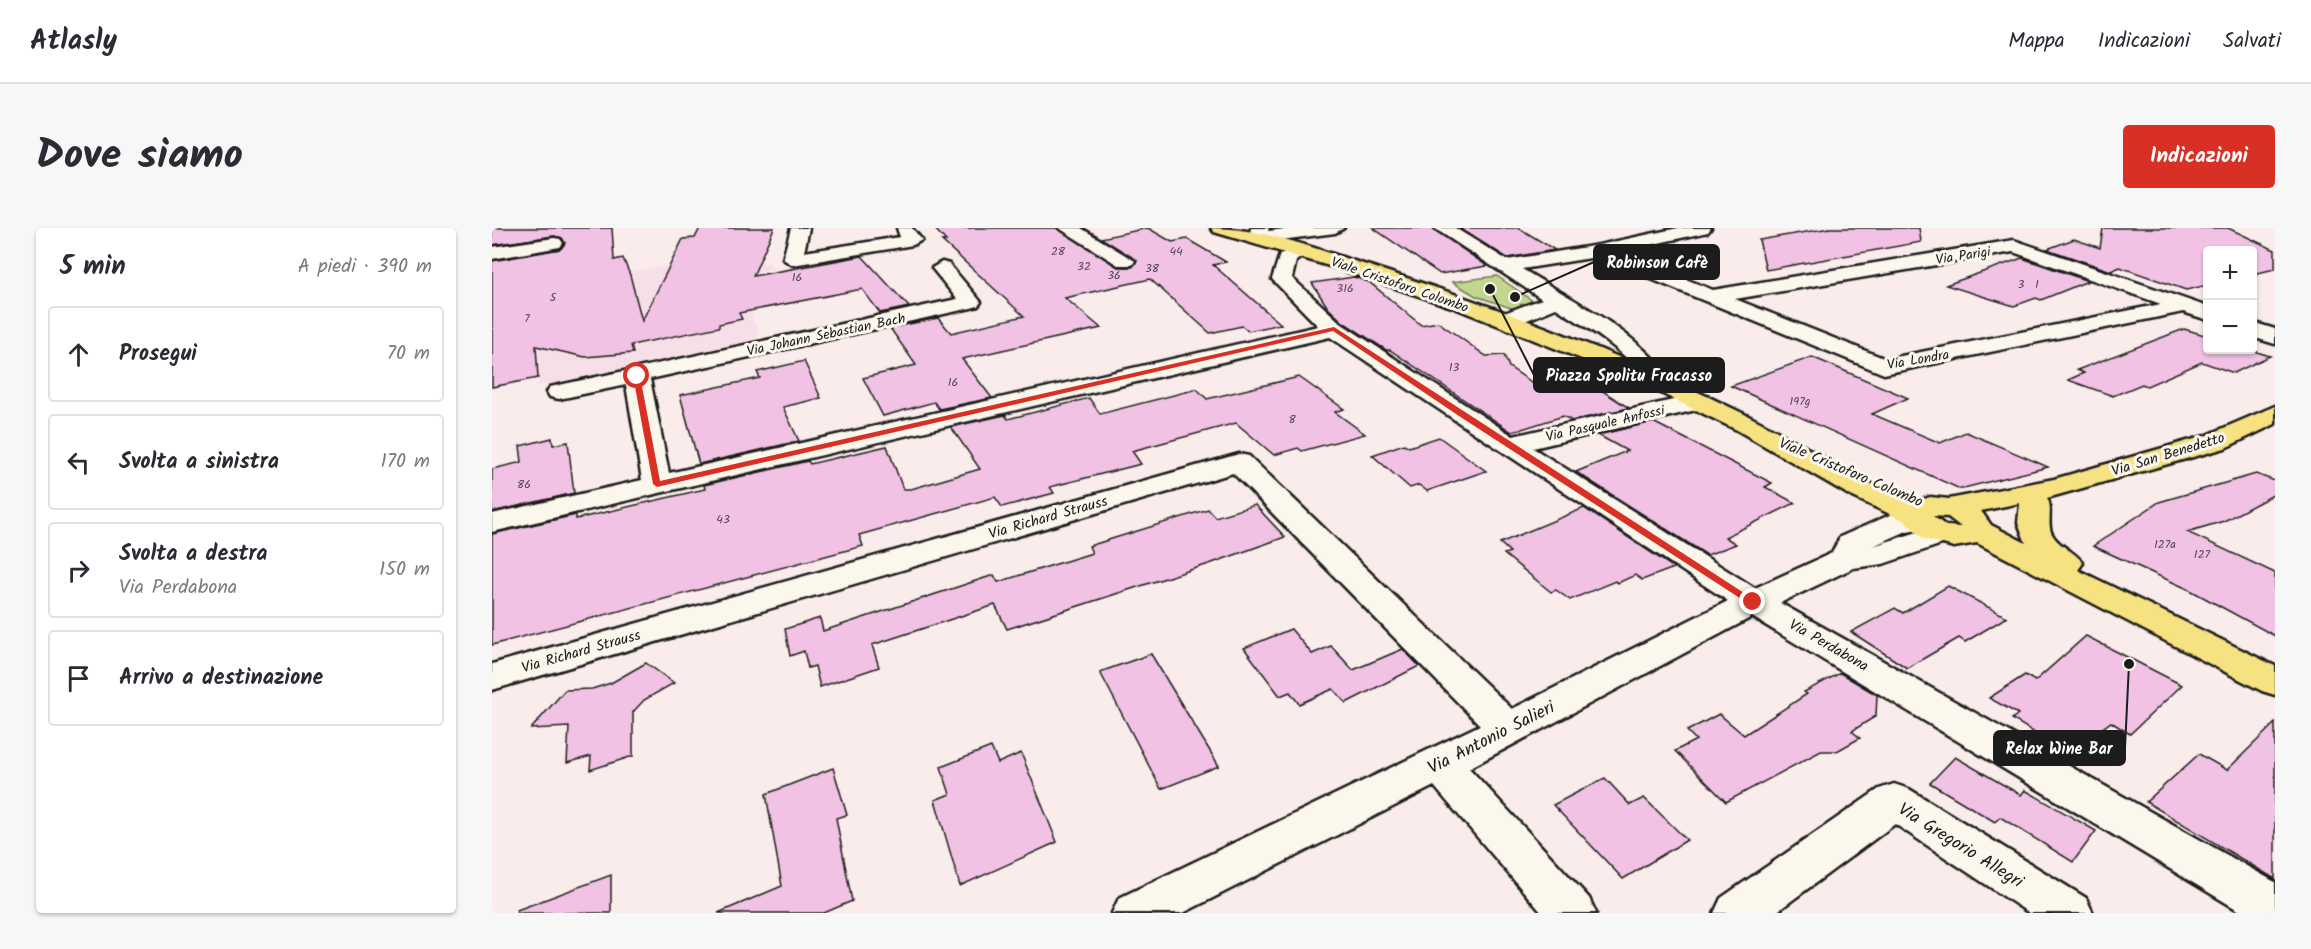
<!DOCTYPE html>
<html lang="it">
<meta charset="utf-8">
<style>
:root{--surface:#fff;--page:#f7f7f7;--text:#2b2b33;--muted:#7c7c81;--line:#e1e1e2;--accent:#d93025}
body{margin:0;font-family:Kalam,sans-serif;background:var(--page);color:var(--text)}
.controls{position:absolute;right:18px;top:18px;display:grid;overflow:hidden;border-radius:6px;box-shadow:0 2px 4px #0004}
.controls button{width:54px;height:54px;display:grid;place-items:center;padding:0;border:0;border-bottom:2px solid var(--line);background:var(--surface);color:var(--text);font:30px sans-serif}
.stop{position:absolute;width:18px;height:18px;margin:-14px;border:4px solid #d93025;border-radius:50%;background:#fff}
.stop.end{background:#d93025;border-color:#fff;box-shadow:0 2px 6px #0008}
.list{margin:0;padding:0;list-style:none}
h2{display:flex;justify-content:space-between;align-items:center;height:78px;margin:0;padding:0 24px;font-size:26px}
h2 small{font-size:20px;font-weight:400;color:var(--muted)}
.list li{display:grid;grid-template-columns:39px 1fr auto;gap:18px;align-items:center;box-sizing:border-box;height:96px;margin:0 12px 12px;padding:0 12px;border:2px solid var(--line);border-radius:6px}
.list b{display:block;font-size:22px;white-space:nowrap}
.list p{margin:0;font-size:20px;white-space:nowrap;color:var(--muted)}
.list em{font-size:20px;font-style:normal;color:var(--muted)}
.icon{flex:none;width:33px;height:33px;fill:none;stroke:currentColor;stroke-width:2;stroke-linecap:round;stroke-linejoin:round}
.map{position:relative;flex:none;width:1783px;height:685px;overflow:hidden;border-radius:6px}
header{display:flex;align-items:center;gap:36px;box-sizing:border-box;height:84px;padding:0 30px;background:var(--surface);border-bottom:2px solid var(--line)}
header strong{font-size:28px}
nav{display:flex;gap:33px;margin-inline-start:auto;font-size:21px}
.intro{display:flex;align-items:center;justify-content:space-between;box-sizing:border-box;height:144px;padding:0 36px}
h1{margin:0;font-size:42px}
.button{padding:15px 27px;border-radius:6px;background:var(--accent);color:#fff;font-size:21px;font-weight:700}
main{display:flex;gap:36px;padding:0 36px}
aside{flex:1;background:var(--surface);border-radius:6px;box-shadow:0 2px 4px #0004}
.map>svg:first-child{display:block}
</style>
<header>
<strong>Atlasly</strong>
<nav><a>Mappa</a><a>Indicazioni</a><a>Salvati</a></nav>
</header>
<div class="intro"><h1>Dove siamo</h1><a class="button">Indicazioni</a></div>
<main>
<aside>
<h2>5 min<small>A piedi · 390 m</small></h2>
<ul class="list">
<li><svg class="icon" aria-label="ahead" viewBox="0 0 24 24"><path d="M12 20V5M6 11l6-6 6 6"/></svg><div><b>Prosegui</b></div><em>70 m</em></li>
<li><svg class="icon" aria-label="left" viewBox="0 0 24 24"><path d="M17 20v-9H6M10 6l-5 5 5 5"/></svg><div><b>Svolta a sinistra</b></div><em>170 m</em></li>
<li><svg class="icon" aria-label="right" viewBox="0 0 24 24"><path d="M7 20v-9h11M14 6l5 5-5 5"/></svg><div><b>Svolta a destra</b><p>Via Perdabona</p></div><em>150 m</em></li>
<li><svg class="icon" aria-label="arrive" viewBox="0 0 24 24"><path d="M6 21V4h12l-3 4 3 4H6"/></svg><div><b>Arrivo a destinazione</b></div></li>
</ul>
</aside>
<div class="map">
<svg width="1783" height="685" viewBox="0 0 1783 685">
<rect width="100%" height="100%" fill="#f9ecea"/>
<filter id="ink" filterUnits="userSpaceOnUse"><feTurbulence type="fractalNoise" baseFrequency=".0167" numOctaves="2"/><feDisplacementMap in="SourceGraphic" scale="12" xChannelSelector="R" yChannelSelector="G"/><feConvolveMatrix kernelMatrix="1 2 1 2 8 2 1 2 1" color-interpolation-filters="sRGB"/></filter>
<g filter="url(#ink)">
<polygon fill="#f7dfe8" points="198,35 278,35 282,41 236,50 261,88 259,89 267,103 265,107 268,112 46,158 43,109 140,56 137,44"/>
<polygon fill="#c2d78d" stroke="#6f7a54" stroke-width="1.5" points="1005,48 1041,73 1022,81 984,68 960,54"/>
<g fill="#f1c2e4" stroke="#1c1c1c" stroke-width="1.5">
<polygon points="0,0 120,0 122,32 131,30 138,47 150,93 191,11 203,10 208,0 282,0 261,48 370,28 417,79 388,85 370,61 247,85 250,91 227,96 227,99 139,117 141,125 93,129 44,118 46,150 0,159 0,33 68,21 73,15 70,10 62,8 0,17"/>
<polygon points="442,0 565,0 626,39 640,39 645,33 609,10 656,0 680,14 695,11 734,34 721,37 789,96 756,103 750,98 718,105 658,51 573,70 609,100 470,131 500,170 447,181 442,174 391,188 371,150 424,137 398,100 446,90 459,105 532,88 450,13 454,13"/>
<polygon points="881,0 940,0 995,38 948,46"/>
<polygon points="967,0 1027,0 1063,22 1015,30"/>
<polygon points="1338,0 1427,0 1429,14 1274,42 1267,12"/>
<polygon points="1611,0 1736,0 1783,22 1783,41 1761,46 1761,22 1716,22 1716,57 1694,62 1628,39 1619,43 1555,21 1582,11 1608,20"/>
<polygon points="1530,30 1596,53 1549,72 1544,70 1522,78 1454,57"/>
<polygon points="862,49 877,54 929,97 946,94 994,128 1012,127 1017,139 1041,155 1053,154 1079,147 1093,155 1097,154 1137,180 1080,193 1071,188 1020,204 898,122 894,122 851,94 836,80 820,55"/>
<polygon points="1692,101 1716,108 1716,122 1758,122 1778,128 1742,145 1710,134 1655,158 1650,156 1621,168 1576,152 1592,145 1585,142"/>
<polygon points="1320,129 1416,170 1380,186 1448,215 1474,204 1556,239 1468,261 1239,158"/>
<polygon points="312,133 329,170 291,179 307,213 207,236 188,167 268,150 265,144"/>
<polygon points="807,149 852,181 843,184 873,206 810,223 806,220 782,227 744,195 640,223 649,236 558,259 562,265 510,279 503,269 367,307 371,318 0,417 0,306 84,287 84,291 213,261 212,257 316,233 318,236 395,218 411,261 419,261 488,241 459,199 513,187 516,191 597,170 608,186 705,161 715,171"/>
<polygon points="1161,194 1280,255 1273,259 1303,275 1233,309 1244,316 1215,327 1084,244 1135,223 1106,207"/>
<polygon points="947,209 994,243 935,263 927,257 918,260 880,227 912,216 917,219"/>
<polygon points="60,210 61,217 76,214 82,265 0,284 0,241 30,234 28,218"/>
<polygon points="1764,246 1783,253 1783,266 1732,293 1695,304 1783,345 1783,408 1698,362 1601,318 1667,274"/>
<polygon points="763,277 793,309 720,335 515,401 503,377 380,417 387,439 328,459 323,438 316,440 312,423 298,428 293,401 328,390 331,403 502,347 506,354 600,325 597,318 716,281 723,289"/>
<polygon points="1092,280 1182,340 1150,352 1143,347 1126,355 1123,353 1078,372 1064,362 1059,364 1012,326 1018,324 1008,315"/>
<polygon points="1456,358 1515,389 1473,414 1467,410 1415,440 1359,404 1403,380 1411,385"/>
<polygon points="799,401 820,426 839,418 861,442 911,421 927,438 854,475 841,461 807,476 798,464 788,468 752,420"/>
<polygon points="1594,408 1690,457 1638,506 1619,494 1576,525 1520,491 1526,486 1497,470 1533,447 1543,453"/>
<polygon points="659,426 727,538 669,561 608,444"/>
<polygon points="154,435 182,455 152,472 141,484 141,528 98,542 99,528 75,535 77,499 39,501 73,462 100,461 119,455"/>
<polygon points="1348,445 1385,467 1384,488 1360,503 1368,510 1345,523 1329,523 1234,574 1183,523 1204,512 1195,503 1227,486 1252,507 1315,466 1312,464"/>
<polygon points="1783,495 1783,651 1654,574 1707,526 1735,542"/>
<polygon points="499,519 506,535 529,525 565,614 468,658 443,572 458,566 449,539"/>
<polygon points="1463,529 1529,567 1533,562 1604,603 1581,634 1508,589 1503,594 1438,555"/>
<polygon points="341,540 355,587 344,590 360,673 332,685 226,685 290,658 274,566"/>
<polygon points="1113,550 1138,577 1152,570 1195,612 1131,651 1061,577"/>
<polygon points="119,647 119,685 26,685 25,682"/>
</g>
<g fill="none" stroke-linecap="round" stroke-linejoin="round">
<g stroke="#1c1c1c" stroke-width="5">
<g id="minor">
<polygon points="299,0 317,0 312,24 408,9 405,0 420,0 430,12 421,17 301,37 291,31"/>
<polygon points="567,0 589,0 643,33 640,37 626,37"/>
<polygon points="759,0 777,0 776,3 802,0 852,0 843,5 766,15 757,10"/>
<path d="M942,0H963L1015,32L1107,17L1186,0H1219L1216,4L1126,24L1221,62L1522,12L1716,79V92L1691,84L1392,146L1105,29L1030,41C1085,75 1146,103 1183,157L1180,162L1171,164L1162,162C1133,121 1105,106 1064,80L1023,97H1007L1004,92L1007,87L1050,71ZM1521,24L1669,76L1394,131L1243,71Z"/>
<polygon points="62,10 68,11 71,15 68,19 0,31 0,19"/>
<polygon points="809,17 818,23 804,33 800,50 850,96 1021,208 1208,166 1217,169 1221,174 1217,179 1041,220 1263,360 1340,325 1348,309 1398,287 1427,283 1438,285 1442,292 1438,299 1415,303 1381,318 1448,297 1459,299 1464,306 1459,313 1391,336 1361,340 1288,375 1783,654 1783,685 1751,685 1260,389 977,540 1097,670 1104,685 1050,685 942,558 691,685 620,685 627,670 988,497 741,245 0,462 0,436 747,226 757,228 1020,481 1236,373 838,109 0,304 0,286 150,252 134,157 67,171 58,169 55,164 58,159 465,71 440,40 450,34 457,36 489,74 486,78 479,80 158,151 177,245 826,98 780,51 788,26"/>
<polygon points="1760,94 1783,101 1783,116 1760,109"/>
<polygon points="1402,556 1417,561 1594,670 1601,685 1537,685 1403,596 1283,685 1222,685 1229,670 1387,561"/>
</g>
</g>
<g stroke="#1c1c1c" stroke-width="5">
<path id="major" d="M719,0C774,0 829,23 881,39C1006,79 1127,125 1244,182C1304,210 1359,250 1421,275L1438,269L1457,271L1562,251L1713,208L1783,178V196L1733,220L1555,270C1561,279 1555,293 1559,304C1565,318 1583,323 1591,335L1586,342L1783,438V467L1770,463L1485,315L1462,319L1432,311L1413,293L1359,268L1245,202L1142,152L965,81L844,40L722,4ZM1528,275L1526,295L1534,315L1499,297L1489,283ZM1441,288L1456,289L1469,299L1454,298Z"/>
</g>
<use href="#minor" fill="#fbf7ec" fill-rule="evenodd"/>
<use href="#major" fill="#f7e281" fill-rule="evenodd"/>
</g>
</g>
<polygon fill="#d93025" points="842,99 1266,374 1257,376 967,188 841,103 165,259 161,256 141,148 145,145 148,148 168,253"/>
<g text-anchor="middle" stroke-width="6" stroke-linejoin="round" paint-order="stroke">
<g font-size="12" fill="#51464e">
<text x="566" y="27">28</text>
<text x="684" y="27">44</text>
<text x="592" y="42">32</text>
<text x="660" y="44">38</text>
<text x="622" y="51">36</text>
<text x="305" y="53">16</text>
<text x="1529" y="60">3</text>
<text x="1545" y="60">1</text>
<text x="853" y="64">316</text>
<text x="61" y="73">5</text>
<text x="35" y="94">7</text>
<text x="962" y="143">13</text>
<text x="461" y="158">16</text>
<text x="1308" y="177">197g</text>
<text x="800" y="195">8</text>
<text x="32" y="260">86</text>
<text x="231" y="295">43</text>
<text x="1673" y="320">127a</text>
<text x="1710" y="330">127</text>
</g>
<g font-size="14" fill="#1c1c1c" stroke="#fbf7ec">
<text transform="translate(1471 27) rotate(-9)" y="5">Via Parigi</text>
<text transform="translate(908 56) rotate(19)" y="5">Viale Cristoforo Colombo</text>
<text transform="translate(334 106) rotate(-12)" y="5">Via Johann Sebastian Bach</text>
<text transform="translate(1426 131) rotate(-10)" y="5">Via Londra</text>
<text transform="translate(1113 195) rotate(-13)" y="5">Via Pasquale Anfossi</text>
</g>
<g font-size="15" fill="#1c1c1c" stroke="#fbf7ec">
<text transform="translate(1676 226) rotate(-17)" y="5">Via San Benedetto</text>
<text transform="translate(1359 244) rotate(23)" y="5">Viale Cristoforo Colombo</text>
<text transform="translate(556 289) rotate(-16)" y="5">Via Richard Strauss</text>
<text transform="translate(1337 417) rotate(30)" y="5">Via Perdabona</text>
<text transform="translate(89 423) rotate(-16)" y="5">Via Richard Strauss</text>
</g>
<g font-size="18" fill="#1c1c1c" stroke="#fbf7ec">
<text transform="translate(999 509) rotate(-27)" y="6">Via Antonio Salieri</text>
<text transform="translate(1469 617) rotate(32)" y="6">Via Gregorio Allegri</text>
</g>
</g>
<path fill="none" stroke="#1c1c1c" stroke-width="2" d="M1023 69L1102 34M998 61L1042 147M1637 436L1633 520"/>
<g fill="#1c1c1c" stroke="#fbf7ec" stroke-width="2">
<circle cx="1023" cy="69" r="6"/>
<circle cx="998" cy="61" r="6"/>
<circle cx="1637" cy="436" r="6"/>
</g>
<g fill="#1c1c1c" stroke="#1c1c1c" stroke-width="2">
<rect x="1102" y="17" width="125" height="34" rx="6"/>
<rect x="1042" y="130" width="190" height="34" rx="6"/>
<rect x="1502" y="503" width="131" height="34" rx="6"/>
</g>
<g font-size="16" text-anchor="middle" font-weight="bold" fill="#fff">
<text x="1165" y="40">Robinson Cafè</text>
<text x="1137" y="153">Piazza Spolitu Fracasso</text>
<text x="1567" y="526">Relax Wine Bar</text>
</g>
</svg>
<div class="controls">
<button>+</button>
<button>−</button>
</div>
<div class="stop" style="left:145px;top:148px"></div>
<div class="stop end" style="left:1261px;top:374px"></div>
</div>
</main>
